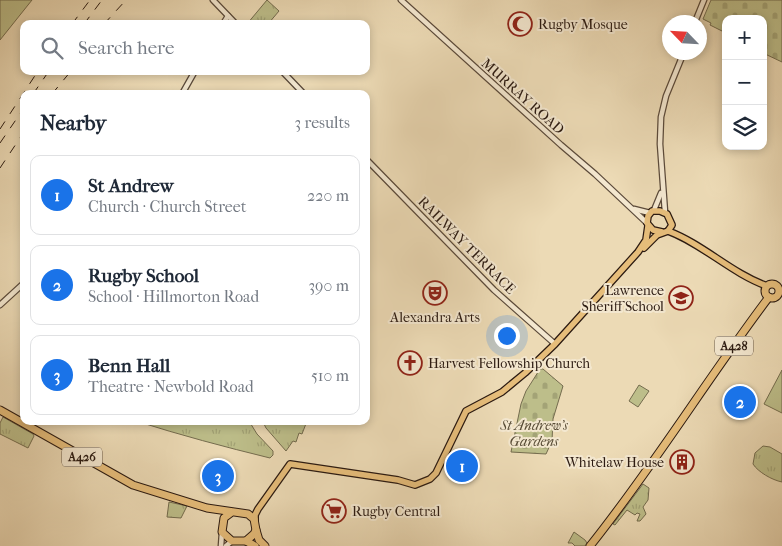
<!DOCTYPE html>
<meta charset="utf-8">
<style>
:root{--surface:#fff;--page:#f6f6f7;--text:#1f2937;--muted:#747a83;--line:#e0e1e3;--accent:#1a73e8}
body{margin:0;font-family:"IM FELL French Canon",serif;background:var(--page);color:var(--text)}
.controls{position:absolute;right:15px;top:15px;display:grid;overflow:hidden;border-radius:10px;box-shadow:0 2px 8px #0003}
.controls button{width:45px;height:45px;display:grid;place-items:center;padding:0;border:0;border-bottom:1px solid var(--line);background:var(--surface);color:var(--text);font:25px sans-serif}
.compass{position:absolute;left:662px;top:15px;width:45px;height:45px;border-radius:50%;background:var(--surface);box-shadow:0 2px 8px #0003;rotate:295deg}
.you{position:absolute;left:506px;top:335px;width:18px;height:18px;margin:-12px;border:4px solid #fff;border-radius:50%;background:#1a73e8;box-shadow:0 0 0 8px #1a73e833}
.badge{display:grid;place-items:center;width:32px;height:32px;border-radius:50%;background:var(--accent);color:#fff;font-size:16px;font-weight:700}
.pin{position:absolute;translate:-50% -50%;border:2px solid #fff;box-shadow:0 1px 5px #0006}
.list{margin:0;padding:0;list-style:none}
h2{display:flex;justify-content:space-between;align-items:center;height:65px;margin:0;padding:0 20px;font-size:21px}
h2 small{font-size:16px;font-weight:400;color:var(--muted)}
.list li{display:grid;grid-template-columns:32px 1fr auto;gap:15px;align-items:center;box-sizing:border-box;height:80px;margin:0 10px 10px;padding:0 10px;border:1px solid var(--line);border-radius:10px}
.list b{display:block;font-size:19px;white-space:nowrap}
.list p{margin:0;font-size:16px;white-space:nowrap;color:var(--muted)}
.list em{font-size:16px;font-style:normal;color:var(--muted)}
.icon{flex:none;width:28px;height:28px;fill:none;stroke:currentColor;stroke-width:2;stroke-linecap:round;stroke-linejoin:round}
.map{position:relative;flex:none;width:782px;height:546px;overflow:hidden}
.search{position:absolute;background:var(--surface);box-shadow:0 2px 8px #0003;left:20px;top:20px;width:350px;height:55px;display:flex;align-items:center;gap:12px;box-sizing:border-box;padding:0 18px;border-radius:10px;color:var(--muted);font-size:19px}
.panel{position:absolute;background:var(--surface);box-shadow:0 2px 8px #0003;left:20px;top:90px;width:350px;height:335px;border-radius:10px}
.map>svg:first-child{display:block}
</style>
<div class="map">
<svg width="782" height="546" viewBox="0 0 782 546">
<defs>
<pattern id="grass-tufts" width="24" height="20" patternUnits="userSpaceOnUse" patternTransform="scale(1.25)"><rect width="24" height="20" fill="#bdbe8a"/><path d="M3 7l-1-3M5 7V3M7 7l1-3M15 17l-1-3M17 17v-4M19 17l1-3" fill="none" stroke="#a3a376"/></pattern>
<pattern id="cemetery-stones" width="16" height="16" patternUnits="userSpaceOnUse" patternTransform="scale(1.25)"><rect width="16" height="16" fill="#bdbe8a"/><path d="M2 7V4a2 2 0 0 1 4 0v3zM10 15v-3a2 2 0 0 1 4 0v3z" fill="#a3a376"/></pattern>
</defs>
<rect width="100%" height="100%" fill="#ecdab5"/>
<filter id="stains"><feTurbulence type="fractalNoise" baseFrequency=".004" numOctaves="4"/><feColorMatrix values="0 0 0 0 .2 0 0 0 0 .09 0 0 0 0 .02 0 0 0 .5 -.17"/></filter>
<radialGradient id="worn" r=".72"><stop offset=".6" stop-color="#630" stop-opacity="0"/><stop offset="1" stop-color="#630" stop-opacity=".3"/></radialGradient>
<g fill="url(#grass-tufts)" stroke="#746c4e">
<polygon points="267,0 279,11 268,24 247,24"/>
<polygon points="3,417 33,434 34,436 28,448 0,434 0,423"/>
<path d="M136,421H249L257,434L273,451V455L270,458C225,447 180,435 136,421Z"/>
<polygon points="266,421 307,421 302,434 299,433 296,442 293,441 286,451 266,428 264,424"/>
<path d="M763,446L770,447L782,454V482C772,480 758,472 753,464L755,453Z"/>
<polygon points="643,484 649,488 648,500 643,507 646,514 640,521 637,521 640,514 637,513 635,515 627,510 615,525 613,524"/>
<polygon points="169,502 187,506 181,518 167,517"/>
<polygon points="574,532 585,540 587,543 585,546 575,546 572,543 568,543"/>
</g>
<g fill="url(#cemetery-stones)" stroke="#746c4e">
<polygon points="711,0 782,0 782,62 763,53 763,19 726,19 726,33 710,25 711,23 703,19"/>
<polygon points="540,369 543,369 563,386 553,419 552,441 546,454 511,452 521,404 526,391"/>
</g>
<g fill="#bdbe8a" stroke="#746c4e">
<polygon points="0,0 32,0 0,40"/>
<polygon points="782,370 782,413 764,404"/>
<polygon points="639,385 649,391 638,407 629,401"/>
</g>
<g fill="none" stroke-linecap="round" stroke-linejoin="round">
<g stroke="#5b4a3a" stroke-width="7">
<g id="minor">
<polyline points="213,0 236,24"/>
<polyline points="401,0 561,145 595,174 647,223"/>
<polyline points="695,22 704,0"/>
<polyline points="223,24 228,16"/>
<polyline points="282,71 304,94"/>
<polyline points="182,94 195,71"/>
<polyline points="366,159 494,290 555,344"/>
<polyline points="634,209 650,213"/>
<polyline points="654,210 661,193"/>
<polyline points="665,212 660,144 661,117 666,96 684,52"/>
<polyline points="0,305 24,283"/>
<polyline points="221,546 222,532"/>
<polyline points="226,546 232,541"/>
</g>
</g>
<g stroke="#2b1a11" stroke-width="8">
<g id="major">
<path d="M668,231C703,244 731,273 767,286"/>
<polyline points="644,248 657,235 668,231 672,225 667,214 660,211 652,211 648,216 647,223 653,230 662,232"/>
<polyline points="255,523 255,515 258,509 290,464 398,480 415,485 430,479 436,473 466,411 502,392 525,373 555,344 638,252 646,240 648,226"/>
</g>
</g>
<g stroke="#2b1a11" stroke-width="9">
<g id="highway">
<circle cx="772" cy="291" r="7"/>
<polyline points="0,410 133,485 207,508 248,514 254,519 256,530 254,534 246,541 232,541 222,532 224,518 232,512"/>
<polyline points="256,530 259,540 265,546"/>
<polyline points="246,541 255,546"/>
<path d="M590,546C654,466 707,379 769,297"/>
</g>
</g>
<use href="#minor" stroke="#f3e7cf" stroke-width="4.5"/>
<use href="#major" stroke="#e6bd7a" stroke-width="5.5"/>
<use href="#highway" stroke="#e6bd7a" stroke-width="7"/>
<g stroke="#2b1a11" stroke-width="1" stroke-dasharray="9 9" stroke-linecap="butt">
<polyline points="72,24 90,0"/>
<polyline points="84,24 102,0"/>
<polyline points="104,24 126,0"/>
<polyline points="33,94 49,71"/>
<polyline points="52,94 71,71"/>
<polyline points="0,129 38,71"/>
<polyline points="0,143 24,108"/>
<polyline points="0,168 24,132"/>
</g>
</g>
<defs>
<g id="mosque-ring" transform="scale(1.25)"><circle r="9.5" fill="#f3e7cf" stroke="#8f2418" stroke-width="1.5"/><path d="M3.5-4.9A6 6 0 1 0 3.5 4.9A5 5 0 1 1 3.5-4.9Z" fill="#8f2418"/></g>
<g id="theatre-ring" transform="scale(1.25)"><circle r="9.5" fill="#f3e7cf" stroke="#8f2418" stroke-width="1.5"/><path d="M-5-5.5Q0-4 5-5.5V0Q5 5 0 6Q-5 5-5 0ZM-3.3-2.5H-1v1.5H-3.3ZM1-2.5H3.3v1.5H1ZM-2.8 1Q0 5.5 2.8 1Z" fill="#8f2418"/></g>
<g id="school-ring" transform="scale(1.25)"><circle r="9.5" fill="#f3e7cf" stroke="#8f2418" stroke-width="1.5"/><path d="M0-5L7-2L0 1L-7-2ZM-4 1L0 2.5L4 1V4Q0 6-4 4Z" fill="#8f2418"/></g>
<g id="church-ring" transform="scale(1.25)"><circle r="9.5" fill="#f3e7cf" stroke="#8f2418" stroke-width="1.5"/><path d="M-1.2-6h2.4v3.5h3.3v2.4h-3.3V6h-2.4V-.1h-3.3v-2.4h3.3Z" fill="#8f2418"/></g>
<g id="building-ring" transform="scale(1.25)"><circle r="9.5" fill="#f3e7cf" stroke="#8f2418" stroke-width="1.5"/><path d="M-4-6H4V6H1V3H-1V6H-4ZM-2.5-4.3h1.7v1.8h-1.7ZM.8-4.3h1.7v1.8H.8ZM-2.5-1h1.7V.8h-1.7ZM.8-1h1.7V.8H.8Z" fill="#8f2418"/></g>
<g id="supermarket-ring" transform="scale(1.25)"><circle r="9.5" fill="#f3e7cf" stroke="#8f2418" stroke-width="1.5"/><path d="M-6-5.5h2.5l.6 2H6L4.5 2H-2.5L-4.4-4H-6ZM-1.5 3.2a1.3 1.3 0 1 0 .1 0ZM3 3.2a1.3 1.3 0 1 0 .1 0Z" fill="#8f2418"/></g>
</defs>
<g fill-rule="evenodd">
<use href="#mosque-ring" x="520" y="24"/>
<use href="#theatre-ring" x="435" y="293"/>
<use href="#school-ring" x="681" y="298"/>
<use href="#church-ring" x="410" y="363"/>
<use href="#building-ring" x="682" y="462"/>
<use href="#supermarket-ring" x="334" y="511"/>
</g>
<g text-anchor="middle" stroke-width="4" stroke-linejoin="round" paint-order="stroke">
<g fill="#f3e7cf" stroke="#67584a" stroke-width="1">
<rect x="715" y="336.5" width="38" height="19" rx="4"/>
<rect x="62" y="447.5" width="40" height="19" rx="4"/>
</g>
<g font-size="12" font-weight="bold" fill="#2b1a11">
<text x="734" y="350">A428</text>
<text x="82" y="461">A426</text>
</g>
<g font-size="14" fill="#2b1a11" stroke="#f3e7cf" text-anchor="start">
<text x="538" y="29">Rugby Mosque</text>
<text x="664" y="295" text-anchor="end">Lawrence<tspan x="664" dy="16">Sheriff School</tspan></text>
<text x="435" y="322" text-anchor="middle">Alexandra Arts</text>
<text x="428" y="368">Harvest Fellowship Church</text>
<text x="664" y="467" text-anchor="end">Whitelaw House</text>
<text x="352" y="516">Rugby Central</text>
</g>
<g font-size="14" fill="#2b1a11" stroke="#f3e7cf">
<text transform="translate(523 96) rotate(42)" y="5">MURRAY ROAD</text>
<text transform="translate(467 245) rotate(45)" y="5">RAILWAY TERRACE</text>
</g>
<g font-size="14" font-style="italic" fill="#574b35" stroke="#f3e7cf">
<text x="534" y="430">St Andrew's<tspan x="534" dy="16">Gardens</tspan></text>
</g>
</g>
<rect width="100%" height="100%" filter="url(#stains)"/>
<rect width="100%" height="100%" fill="url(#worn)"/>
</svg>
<div class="controls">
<button>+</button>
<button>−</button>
<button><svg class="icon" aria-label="layers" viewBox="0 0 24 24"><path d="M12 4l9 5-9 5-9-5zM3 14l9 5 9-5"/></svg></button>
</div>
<svg class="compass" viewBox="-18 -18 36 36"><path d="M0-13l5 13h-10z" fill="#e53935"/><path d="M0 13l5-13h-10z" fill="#747a83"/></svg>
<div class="you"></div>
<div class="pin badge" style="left:462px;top:466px">1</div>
<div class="pin badge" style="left:740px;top:402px">2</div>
<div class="pin badge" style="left:218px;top:476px">3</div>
<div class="search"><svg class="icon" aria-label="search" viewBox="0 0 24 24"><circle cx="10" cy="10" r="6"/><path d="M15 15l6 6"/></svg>Search here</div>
<section class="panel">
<h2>Nearby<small>3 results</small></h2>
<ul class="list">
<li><span class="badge">1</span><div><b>St Andrew</b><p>Church · Church Street</p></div><em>220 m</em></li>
<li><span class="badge">2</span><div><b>Rugby School</b><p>School · Hillmorton Road</p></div><em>390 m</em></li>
<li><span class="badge">3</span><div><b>Benn Hall</b><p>Theatre · Newbold Road</p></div><em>510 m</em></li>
</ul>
</section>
</div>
